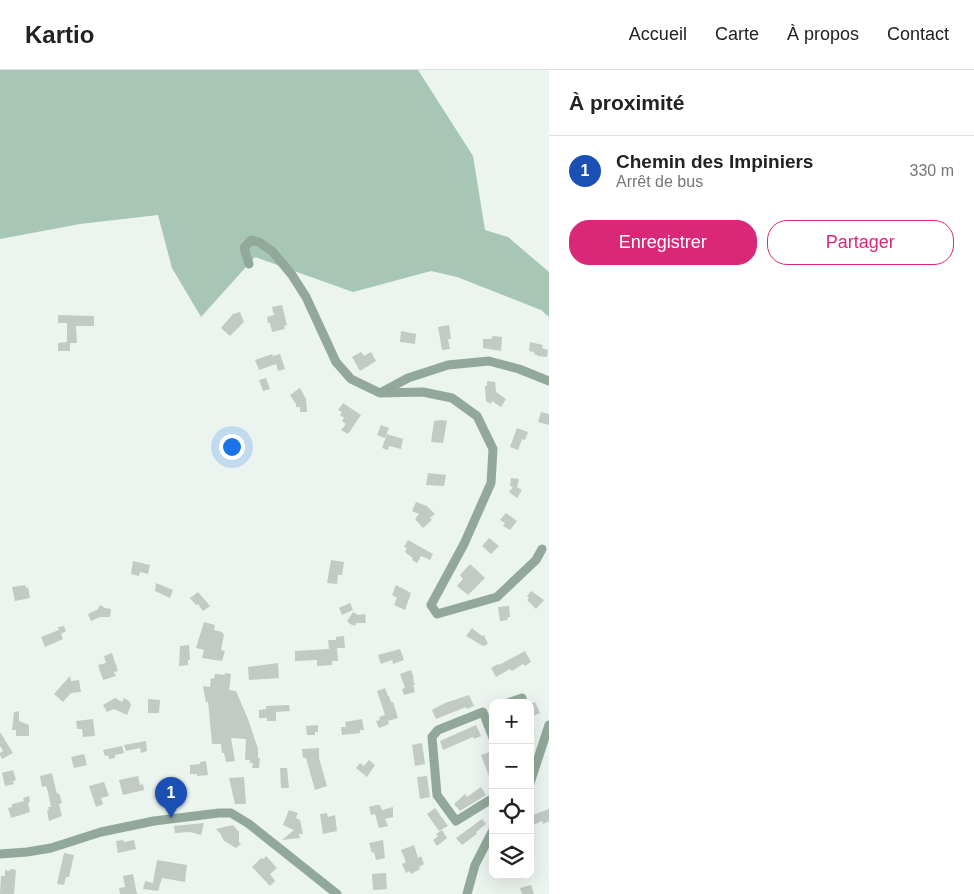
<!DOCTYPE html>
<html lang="fr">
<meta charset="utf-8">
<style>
:root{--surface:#fff;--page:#f2f2f2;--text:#222;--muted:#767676;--line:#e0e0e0;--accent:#db2777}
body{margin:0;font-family:Arial,sans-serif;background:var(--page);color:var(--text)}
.controls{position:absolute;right:15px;bottom:15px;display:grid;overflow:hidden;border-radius:10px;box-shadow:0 5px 20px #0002}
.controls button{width:45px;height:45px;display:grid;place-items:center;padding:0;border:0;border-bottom:1px solid var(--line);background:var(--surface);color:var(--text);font:25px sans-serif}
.you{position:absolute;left:231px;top:376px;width:18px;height:18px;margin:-12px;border:4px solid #fff;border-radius:50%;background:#1a73e8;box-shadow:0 0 0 8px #1a73e833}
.badge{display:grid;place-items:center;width:32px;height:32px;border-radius:50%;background:var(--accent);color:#fff;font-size:16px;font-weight:700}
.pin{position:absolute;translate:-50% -41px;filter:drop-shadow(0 1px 2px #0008)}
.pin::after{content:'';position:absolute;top:26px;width:18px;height:15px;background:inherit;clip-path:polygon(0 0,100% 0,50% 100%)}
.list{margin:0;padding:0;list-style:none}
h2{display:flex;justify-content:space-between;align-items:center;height:65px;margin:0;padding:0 20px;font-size:21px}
h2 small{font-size:16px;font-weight:400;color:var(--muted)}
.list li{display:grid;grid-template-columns:32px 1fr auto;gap:15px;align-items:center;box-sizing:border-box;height:70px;padding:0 20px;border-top:1px solid var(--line)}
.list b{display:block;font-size:19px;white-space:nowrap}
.list p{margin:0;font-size:16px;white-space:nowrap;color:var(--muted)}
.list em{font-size:16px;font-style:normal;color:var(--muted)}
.actions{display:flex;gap:10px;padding:15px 20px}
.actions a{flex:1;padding:11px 0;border:1px solid var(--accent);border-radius:20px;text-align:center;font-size:18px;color:var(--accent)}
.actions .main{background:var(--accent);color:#fff}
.icon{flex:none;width:28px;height:28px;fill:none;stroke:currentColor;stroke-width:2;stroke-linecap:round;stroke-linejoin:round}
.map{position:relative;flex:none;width:549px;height:824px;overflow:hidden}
header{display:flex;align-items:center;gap:30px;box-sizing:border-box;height:70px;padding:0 25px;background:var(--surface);border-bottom:1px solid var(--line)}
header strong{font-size:24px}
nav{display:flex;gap:28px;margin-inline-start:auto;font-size:18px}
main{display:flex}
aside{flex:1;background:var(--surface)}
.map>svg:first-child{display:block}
</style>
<header>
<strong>Kartio</strong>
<nav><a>Accueil</a><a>Carte</a><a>À propos</a><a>Contact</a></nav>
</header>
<main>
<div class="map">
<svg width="549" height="824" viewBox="0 0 549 824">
<rect width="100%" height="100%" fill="#ebf4ef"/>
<polygon fill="#a7c6b5" points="0,0 418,0 473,86 485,160 508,167 549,202 549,247 541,240 457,207 431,201 353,222 255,187 201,247 172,198 158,145 80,154 0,169"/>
<g fill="#c1cac5">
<polygon points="282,235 287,255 284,256 285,259 272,262 270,253 268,253 267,247 274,245 272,237"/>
<polygon points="240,242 244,252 230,266 221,258 233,244"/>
<polygon points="58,245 94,246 94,256 76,256 77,273 70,273 70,281 58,281 58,273 67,272 67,253 58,253"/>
<polygon points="449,255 451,269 448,269 450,279 442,280 438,257"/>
<polygon points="401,261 416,264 415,274 400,272"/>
<polygon points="492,266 502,267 501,281 483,278 483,269 492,269"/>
<polygon points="530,272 543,275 542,278 548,280 547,287 537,286 538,285 534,284 534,282 529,281"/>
<polygon points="361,282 364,286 371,282 376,291 360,301 352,287"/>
<polygon points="272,284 273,286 280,284 285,299 278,301 276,294 259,300 255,290"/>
<polygon points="266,308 270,319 263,321 259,310"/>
<polygon points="487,311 495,312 496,322 506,329 501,337 492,331 491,334 486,331 485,316 487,316"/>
<polygon points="300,318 306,329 307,342 300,342 300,337 296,337 296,334 290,325"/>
<polygon points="343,333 361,345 348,364 341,360 346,354 342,351 344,348 340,345 342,342 338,340"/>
<polygon points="541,342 549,344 549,355 538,352"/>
<polygon points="442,350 447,351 443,373 431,372 434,351"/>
<polygon points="381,355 389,358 385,368 377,365"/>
<polygon points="517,358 528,362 525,370 522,369 518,380 510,377"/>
<polygon points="387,364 403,369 401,379 389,376 388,380 382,378"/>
<polygon points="428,403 446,405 444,416 426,415"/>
<polygon points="511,408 519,409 517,417 522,420 517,428 509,422 513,417 510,416"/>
<polygon points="416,432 427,436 435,444 430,448 432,450 423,458 415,449 419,444 412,441"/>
<polygon points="506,443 517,451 510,460 503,456 505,453 500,450"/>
<polygon points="489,468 499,476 491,484 482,476"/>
<polygon points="408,470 433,484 430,490 421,486 417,493 412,490 413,488 405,482 407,478 404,477"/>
<polygon points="331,490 344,492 342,505 338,505 337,514 327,513"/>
<polygon points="133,491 150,495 148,504 140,502 139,506 131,504"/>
<polygon points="470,494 485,508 468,525 457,516 463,509 460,505"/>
<polygon points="156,513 173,520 170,528 155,521"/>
<polygon points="25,515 26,518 28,517 30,528 15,531 12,517"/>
<polygon points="396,515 411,523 405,540 394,535 397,528 392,525"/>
<polygon points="531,521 544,530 536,539 527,530 529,528 527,526"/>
<polygon points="198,522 210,536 203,541 198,534 196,535 190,528"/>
<polygon points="350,533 353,540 342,545 339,538"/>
<polygon points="100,535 105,538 111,539 110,547 100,547 91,551 88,544 98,539"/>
<polygon points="509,536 510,547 507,548 508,550 500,551 498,537"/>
<polygon points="353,542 358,545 365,544 366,553 356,553 355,556 350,554 347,551"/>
<polygon points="204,552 215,555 214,560 222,562 224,565 221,580 225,581 222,591 202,588 204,580 196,578"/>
<polygon points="64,556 66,561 61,564 63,569 45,577 41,567 59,560 58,557"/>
<polygon points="472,558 482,566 484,565 488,574 483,576 466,566"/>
<polygon points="344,566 345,578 337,578 338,591 332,591 332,595 317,596 317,590 295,591 295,581 329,579 328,570 336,570 336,567"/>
<polygon points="189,575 190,590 188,590 188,595 179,596 180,576"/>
<polygon points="400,579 404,590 393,594 392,590 381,594 378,585"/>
<polygon points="525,581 531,592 525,596 523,594 512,601 510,599 496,607 491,598 498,594 499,595"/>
<polygon points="112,583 118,601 114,602 116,606 103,610 98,595 106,593 104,586"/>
<polygon points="278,593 279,608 249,610 248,597"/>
<polygon points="411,600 414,608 413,609 415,615 413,615 415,622 404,625 402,619 405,618 400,604"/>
<polygon points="225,603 231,604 229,620 236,621 248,649 258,679 258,688 260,688 259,698 252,698 253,693 250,693 250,690 245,690 246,669 231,668 235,691 226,692 224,683 222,683 221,674 212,674 208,631 206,633 203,616 210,617 211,608 214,609 215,604 225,605"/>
<polygon points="70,606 71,611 79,610 81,622 71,623 63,632 54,624"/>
<polygon points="385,618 388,626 389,626 391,632 393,632 398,648 388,651 389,654 379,658 376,651 380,650 379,647 385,645 377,621"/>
<polygon points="469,625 474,636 467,639 466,637 436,649 432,640 445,633"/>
<polygon points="115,628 122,632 124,628 129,631 131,635 127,645 114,639 107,642 103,635"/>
<polygon points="148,629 160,630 159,643 148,643"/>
<polygon points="535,632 540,643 533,646 532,644 530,644 530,634"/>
<polygon points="289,635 290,641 276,642 276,651 267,651 267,648 259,648 259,640 266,639 266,636"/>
<polygon points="19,641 19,651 29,655 29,666 16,666 16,660 12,660 14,642"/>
<polygon points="93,649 95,666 83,667 82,659 77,659 76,651"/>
<polygon points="362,649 364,660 360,660 360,663 342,665 341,657 346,657 345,652"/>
<polygon points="318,655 318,662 315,662 315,665 307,665 306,656"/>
<polygon points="476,655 481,666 474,669 473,667 443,680 440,671"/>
<polygon points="0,662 13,683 2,689 0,685 0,683 3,681 0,676"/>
<polygon points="146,671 147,681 141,683 140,678 126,681 124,675"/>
<polygon points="422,673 425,694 415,696 412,675"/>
<polygon points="122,676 124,683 115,685 115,688 109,689 108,685 105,686 103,680"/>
<polygon points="319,678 319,688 327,716 315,720 306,688 303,688 302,679"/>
<polygon points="490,682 493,689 492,714 481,685"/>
<polygon points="84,684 87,695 74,698 71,687"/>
<polygon points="369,690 375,695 367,707 356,698 360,693 364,696"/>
<polygon points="206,691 208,705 197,706 197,704 190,704 190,695 200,694 200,692"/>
<polygon points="280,698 287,698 289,718 281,718"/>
<polygon points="13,700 16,710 13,711 14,714 5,716 2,703"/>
<polygon points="52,703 57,724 59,723 62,733 59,734 62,746 49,751 47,741 49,740 48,737 51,737 48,722 46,716 42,717 40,706"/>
<polygon points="138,706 140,715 143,714 144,720 123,725 119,710"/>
<polygon points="427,706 430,727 420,729 417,707"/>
<polygon points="244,707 246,734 235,734 229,708"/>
<polygon points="173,709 171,722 167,720 160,722 158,713"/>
<polygon points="104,712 109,726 101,728 103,734 96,737 89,716"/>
<polygon points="481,717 486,725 460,741 454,734 465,724 467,727"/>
<polygon points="29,726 30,732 28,733 30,742 11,748 8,738 12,737 12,734 24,731 23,728"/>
<polygon points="376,735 380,735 382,740 393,737 393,747 385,749 388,756 379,758 375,744 371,745 369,737"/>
<polygon points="435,738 448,756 439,761 427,744"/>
<polygon points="549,739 549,751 543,754 542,751 533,755 530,746"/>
<polygon points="289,740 298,743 296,748 300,750 303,764 299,764 300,768 282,770 294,760 283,755"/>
<polygon points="327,743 328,747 335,745 337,761 323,764 320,744"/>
<polygon points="482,749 486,754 476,762 477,764 462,775 456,768"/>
<polygon points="204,753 201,765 190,762 175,763 174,756"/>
<polygon points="233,755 238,761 239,761 239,772 241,774 236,778 224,771 220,763 216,759"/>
<polygon points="442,760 447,768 437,776 433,770 438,766 436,764"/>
<polygon points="123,770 124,772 134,770 136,779 118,783 116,771"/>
<polygon points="383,770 385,788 376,790 374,782 372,783 369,773"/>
<polygon points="414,775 418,788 421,786 424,794 419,797 420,799 411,804 410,801 406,803 402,794 406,792 401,780"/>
<polygon points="64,783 74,785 69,807 66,807 64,815 57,814"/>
<polygon points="266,786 277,798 270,804 275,811 270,816 252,797 261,788 263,789"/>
<polygon points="157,790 187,795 185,812 162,808 158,821 143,819 145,811 153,813"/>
<polygon points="10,799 16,800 14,824 0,824 1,806 5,806 5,800 10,801"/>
<polygon points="386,803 387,819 373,820 372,804"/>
<polygon points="133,804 137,824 120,824 119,818 125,817 123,806"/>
<polygon points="531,815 534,824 522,824 520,818"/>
</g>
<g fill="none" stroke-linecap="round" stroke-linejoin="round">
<g stroke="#92a89b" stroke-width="9">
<polyline points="249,194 244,178 251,170 259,172 272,181 292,205 306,227 336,292 351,309 380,323 423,322 452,328 477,346 493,379 491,413 464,474 431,535 437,544 497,527 536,490 542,479"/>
<polyline points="382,322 408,308 448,295 489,291 519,299 549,311"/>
<polyline points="508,633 522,628"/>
<polyline points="493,668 483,642 438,660 432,667 437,725 456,751 493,728"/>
<polyline points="530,713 549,655"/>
<polyline points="0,784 27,782 51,778 101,762 154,751 219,743 231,743 249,754 337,824"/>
<polyline points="467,824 475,795 493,760"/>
</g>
</g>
</svg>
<div class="controls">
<button>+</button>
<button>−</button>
<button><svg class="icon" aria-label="locate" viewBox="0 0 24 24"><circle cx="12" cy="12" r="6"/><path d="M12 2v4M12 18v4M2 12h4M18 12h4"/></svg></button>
<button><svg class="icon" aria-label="layers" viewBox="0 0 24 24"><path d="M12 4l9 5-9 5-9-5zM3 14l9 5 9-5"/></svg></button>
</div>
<div class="you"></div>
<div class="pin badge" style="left:171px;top:748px;background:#1a4fb4">1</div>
</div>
<aside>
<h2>À proximité<small></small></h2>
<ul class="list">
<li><span class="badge" style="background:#1a4fb4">1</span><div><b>Chemin des Impiniers</b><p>Arrêt de bus</p></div><em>330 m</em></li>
</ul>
<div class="actions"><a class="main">Enregistrer</a><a>Partager</a></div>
</aside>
</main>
